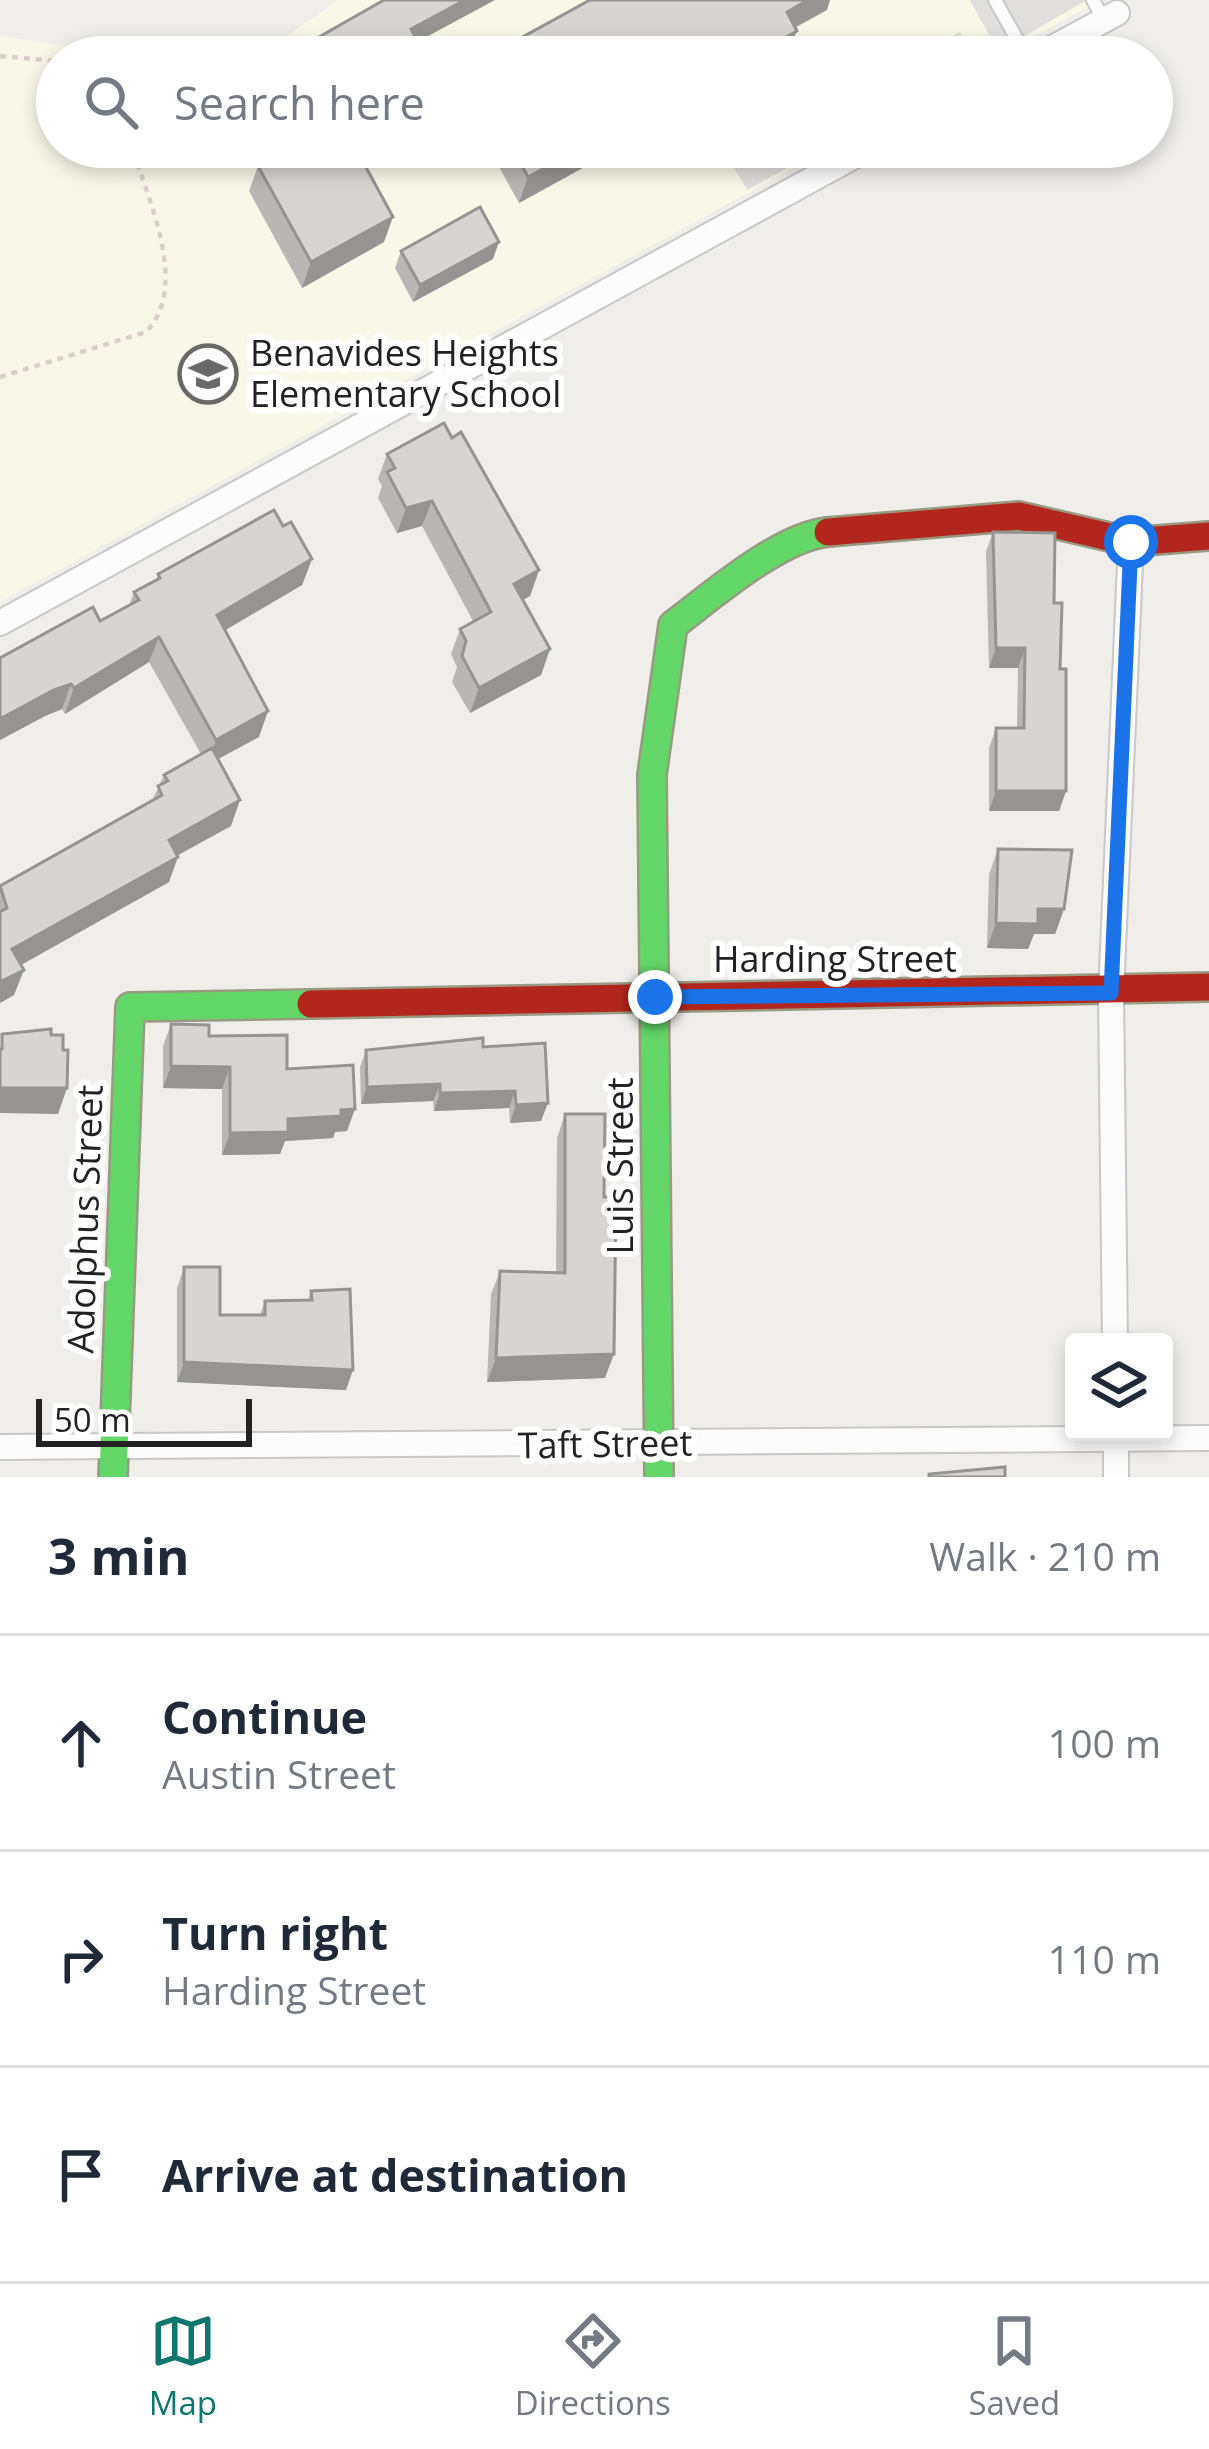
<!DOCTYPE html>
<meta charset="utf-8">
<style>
:root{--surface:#fff;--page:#f6f6f7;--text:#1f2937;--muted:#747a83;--line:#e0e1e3;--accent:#0f766e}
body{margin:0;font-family:"Open Sans",sans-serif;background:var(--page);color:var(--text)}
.controls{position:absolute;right:36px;bottom:36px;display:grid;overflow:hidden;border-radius:12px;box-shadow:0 6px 18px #0003}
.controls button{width:108px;height:108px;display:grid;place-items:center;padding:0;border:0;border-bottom:3px solid var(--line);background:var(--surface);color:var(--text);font:60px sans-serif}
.scale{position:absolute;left:36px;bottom:30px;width:216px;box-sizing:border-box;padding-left:12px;border:6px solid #222;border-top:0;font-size:33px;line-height:42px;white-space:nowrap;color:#222;-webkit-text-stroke:9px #fff;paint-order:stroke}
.stop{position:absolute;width:36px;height:36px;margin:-27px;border:9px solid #1a73e8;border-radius:50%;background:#fff}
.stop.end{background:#1a73e8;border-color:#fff;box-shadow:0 3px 12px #0008}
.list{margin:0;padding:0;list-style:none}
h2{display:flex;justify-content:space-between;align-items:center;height:156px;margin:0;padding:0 48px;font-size:51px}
h2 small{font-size:39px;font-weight:400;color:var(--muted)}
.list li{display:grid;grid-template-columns:78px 1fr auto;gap:36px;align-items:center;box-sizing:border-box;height:216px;padding:0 48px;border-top:3px solid var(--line)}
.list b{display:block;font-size:45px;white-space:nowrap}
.list p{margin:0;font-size:39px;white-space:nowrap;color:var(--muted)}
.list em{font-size:39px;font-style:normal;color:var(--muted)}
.icon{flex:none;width:66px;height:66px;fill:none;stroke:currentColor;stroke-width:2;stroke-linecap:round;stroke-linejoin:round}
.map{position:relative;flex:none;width:1209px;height:1477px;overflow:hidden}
.search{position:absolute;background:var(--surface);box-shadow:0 6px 18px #0003;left:36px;right:36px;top:36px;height:132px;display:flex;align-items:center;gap:30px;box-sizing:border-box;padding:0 42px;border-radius:66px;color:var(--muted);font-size:45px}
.sheet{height:804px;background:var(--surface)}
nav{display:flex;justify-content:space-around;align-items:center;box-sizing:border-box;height:168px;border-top:3px solid var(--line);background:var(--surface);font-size:33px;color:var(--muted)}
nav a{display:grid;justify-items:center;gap:6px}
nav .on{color:var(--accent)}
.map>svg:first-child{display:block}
</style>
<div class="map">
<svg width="1209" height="1477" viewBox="0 0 1209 1477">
<rect width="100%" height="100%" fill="#f0eeeb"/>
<g fill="#f8f7e8">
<polygon points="338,0 1101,0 997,57 258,57"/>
<polygon points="0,36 140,57 57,57 57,147 832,147 0,602"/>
</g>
<g fill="#e0dfde">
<polygon points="970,0 1087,0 998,51"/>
<polygon points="960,32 973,57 915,57"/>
<polygon points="750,147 825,147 747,190 729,159"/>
</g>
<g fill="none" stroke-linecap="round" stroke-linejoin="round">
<g stroke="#c9c8c7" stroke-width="16">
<g id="lane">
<polyline points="995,0 1027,57"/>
<polyline points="1093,0 1104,20"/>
</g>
</g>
<g stroke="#c9c8c7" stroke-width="28">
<g id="street">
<polyline points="1036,57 1117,13"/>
<polyline points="0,623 871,147"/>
<polyline points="1115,1342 1111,993 1131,542"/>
<polyline points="1116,1432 1116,1477"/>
<polyline points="0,1447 1209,1438"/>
</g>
</g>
<g stroke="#999a82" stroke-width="32">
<g id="fast">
<polyline points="113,1477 130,1007 311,1004"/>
<path d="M659,1477L652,775L673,625C713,595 779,537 828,532"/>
</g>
</g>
<g stroke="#999a82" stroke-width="32">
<g id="jam">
<polyline points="828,532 1019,516 1131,542 1209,536"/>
<polyline points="311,1004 1209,987"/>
</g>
</g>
<g stroke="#dccecd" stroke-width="4.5" stroke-dasharray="6 6" stroke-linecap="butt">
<polyline points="0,56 57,61"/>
<path d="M0,377L146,332C190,286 148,200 132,147"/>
</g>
<use href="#lane" stroke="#fdfcfc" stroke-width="12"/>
<use href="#street" stroke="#fdfcfc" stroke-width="24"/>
<use href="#fast" stroke="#63d668" stroke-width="27"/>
<use href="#jam" stroke="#b3261e" stroke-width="27"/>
</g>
<g fill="#b9b6b5">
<polygon points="488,147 610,147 608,154 519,203"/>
<polygon points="258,166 384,242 302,288 249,191"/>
<polygon points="401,251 493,259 413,302 395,268"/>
<polygon points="452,438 539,570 530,596 523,600 550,649 541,675 470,713 452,682 457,667 451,654 460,629 473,621 422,526 397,533 378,498 382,486 378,479 387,454"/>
<polygon points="283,526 312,559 302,585 225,630 259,737 218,759 231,826 177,856 169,882 21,965 14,995 0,1003 0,886 152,801 164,775 201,754 149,662 65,714 62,709 45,716 0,740 0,658 100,621 129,606 134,592 156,580 158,574"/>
<polygon points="993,532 1054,603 1060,669 1066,791 1059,811 989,811 989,748 996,728 1017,728 1018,668 989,668 986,552"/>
<polygon points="998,849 1064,909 1055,934 1034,934 1028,949 987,948 989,874"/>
<polygon points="171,1024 209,1036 287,1069 347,1131 335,1132 333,1138 285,1141 280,1154 222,1155 222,1089 163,1088 163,1046"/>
<polygon points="483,1047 541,1121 510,1123 509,1108 434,1111 433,1101 361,1104 360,1067 366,1050"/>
<polygon points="565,1114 605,1378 487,1382 491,1294 500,1271 556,1273 557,1138"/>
<polygon points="184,1267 220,1315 260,1315 265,1301 308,1300 311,1291 346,1390 177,1382 177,1288"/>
</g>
<g fill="#969493">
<polygon points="465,0 495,0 404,49 411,29"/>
<polygon points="808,0 830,0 827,10 778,37 787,12"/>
<polygon points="797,31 786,57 750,57"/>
<polygon points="583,147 610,147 608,154 519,203 528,177"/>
<polygon points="393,217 384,242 302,288 311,262"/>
<polygon points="499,242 493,259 413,302 420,285"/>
<polygon points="432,501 422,526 397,533 406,508"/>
<polygon points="312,559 302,585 207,641 217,615"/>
<polygon points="539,570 530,596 505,610 514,584"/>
<polygon points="159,637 149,662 65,714 74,688"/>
<polygon points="996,648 1025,648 1018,668 989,668"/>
<polygon points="550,649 541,675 470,713 479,688"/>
<polygon points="71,684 62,709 45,716 0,740 0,719 54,690"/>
<polygon points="268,711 259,737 207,765 216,740"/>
<polygon points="996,791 1066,791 1059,811 989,811"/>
<polygon points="240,800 231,826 159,865 169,840"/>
<polygon points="178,857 169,882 3,975 12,949"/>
<polygon points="1038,909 1064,909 1055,934 1034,934 1028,949 987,948 996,923"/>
<polygon points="24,970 14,995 0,1003 0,982"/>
<polygon points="171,1066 230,1067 222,1089 163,1088"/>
<polygon points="440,1084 433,1101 361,1104 367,1087"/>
<polygon points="0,1088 67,1088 58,1114 0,1113"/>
<polygon points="515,1091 509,1108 434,1111 440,1093"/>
<polygon points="548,1103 541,1121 510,1123 516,1105"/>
<polygon points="355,1109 347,1131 335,1132 333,1138 285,1141 280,1154 222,1155 230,1133 288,1119"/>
<polygon points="614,1354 605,1378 487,1382 496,1358"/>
<polygon points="184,1362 353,1370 346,1390 177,1382"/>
</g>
<g fill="#d7d4d2" stroke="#969493" stroke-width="3">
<polygon points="384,0 465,0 411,29 426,57 284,57"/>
<polygon points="590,0 808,0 787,12 797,31 750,57 486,57"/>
<polygon points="292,147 355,147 393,217 311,262 258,166"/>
<polygon points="512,147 583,147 528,177"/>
<polygon points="480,207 499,242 420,285 401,251"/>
<polygon points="444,423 452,438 461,432 539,570 514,584 550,649 479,688 462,656 466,641 460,629 491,612 432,501 406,508 387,472 395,468 387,454"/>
<polygon points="274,510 283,526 291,522 312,559 217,615 268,711 216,740 159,637 74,688 71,684 54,690 0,719 0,658 93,607 100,621 139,600 134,592 160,578 158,574"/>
<polygon points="993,532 1055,533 1054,603 1062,603 1060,669 1066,669 1066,791 996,791 996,728 1024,728 1025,648 996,648"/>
<polygon points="212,748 240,800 169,840 178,857 12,949 24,970 0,982 0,912 7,908 0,886 162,795 158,786 168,781 164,775"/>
<polygon points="998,849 1072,850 1064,909 1038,909 1038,924 996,923"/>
<polygon points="171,1024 209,1025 209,1036 287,1035 287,1069 353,1065 355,1109 341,1110 341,1116 288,1119 288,1132 230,1133 230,1067 171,1066"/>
<polygon points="51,1029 51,1035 63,1035 63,1050 68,1050 67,1088 0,1088 0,1049 2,1049 2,1034"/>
<polygon points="483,1038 483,1047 545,1043 548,1103 516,1105 515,1091 440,1093 440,1084 367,1087 366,1050"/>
<polygon points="565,1114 605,1114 604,1197 616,1197 614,1354 496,1358 500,1271 565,1273"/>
<polygon points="184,1267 220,1267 220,1315 265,1315 265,1301 312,1300 311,1291 350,1289 353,1370 184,1362"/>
<polygon points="1005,1467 1005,1477 929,1477 929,1474"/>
</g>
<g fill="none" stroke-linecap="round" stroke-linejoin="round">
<polyline stroke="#1a73e8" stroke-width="15" points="655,997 1111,993 1131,542"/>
</g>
<defs>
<g id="school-ring" transform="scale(3)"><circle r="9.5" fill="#fff" stroke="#6a6968" stroke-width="1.5"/><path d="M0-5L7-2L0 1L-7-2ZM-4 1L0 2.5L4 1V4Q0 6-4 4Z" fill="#6a6968"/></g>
</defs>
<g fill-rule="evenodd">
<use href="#school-ring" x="208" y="374"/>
</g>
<g text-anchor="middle" stroke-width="12" stroke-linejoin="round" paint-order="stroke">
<g font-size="36" fill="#222" stroke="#fff" text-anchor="start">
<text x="250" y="366">Benavides Heights<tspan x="250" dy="41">Elementary School</tspan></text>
</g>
<g font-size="36" fill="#222" stroke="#fff">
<text x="835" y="972">Harding Street</text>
<text transform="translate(620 1166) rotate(-90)" y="13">Luis Street</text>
<text transform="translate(85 1219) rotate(-88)" y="13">Adolphus Street</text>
<text transform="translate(605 1444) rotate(-1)" y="13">Taft Street</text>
</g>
</g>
</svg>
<div class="controls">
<button><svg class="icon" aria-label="layers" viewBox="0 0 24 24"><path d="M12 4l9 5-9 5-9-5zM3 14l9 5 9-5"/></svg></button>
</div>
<div class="scale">50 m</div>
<div class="stop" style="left:1131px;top:542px"></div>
<div class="stop end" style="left:655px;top:997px"></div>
<div class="search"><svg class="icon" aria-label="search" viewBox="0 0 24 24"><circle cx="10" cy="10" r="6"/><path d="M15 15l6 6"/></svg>Search here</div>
</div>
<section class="sheet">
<h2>3 min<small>Walk · 210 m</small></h2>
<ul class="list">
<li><svg class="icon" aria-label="ahead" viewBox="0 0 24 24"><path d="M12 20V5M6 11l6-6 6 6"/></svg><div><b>Continue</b><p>Austin Street</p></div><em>100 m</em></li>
<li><svg class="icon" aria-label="right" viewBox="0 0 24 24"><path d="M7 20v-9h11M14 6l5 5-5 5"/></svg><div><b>Turn right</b><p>Harding Street</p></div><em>110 m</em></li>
<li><svg class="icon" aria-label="arrive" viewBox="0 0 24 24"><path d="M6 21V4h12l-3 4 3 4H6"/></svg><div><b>Arrive at destination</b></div></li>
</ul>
</section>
<nav>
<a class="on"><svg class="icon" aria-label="map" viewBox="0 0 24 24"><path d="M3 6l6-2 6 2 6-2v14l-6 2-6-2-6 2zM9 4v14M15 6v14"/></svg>Map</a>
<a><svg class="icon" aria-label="directions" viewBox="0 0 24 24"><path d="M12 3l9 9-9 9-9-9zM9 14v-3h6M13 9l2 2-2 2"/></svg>Directions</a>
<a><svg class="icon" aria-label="saved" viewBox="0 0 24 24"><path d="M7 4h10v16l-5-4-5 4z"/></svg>Saved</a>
</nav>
